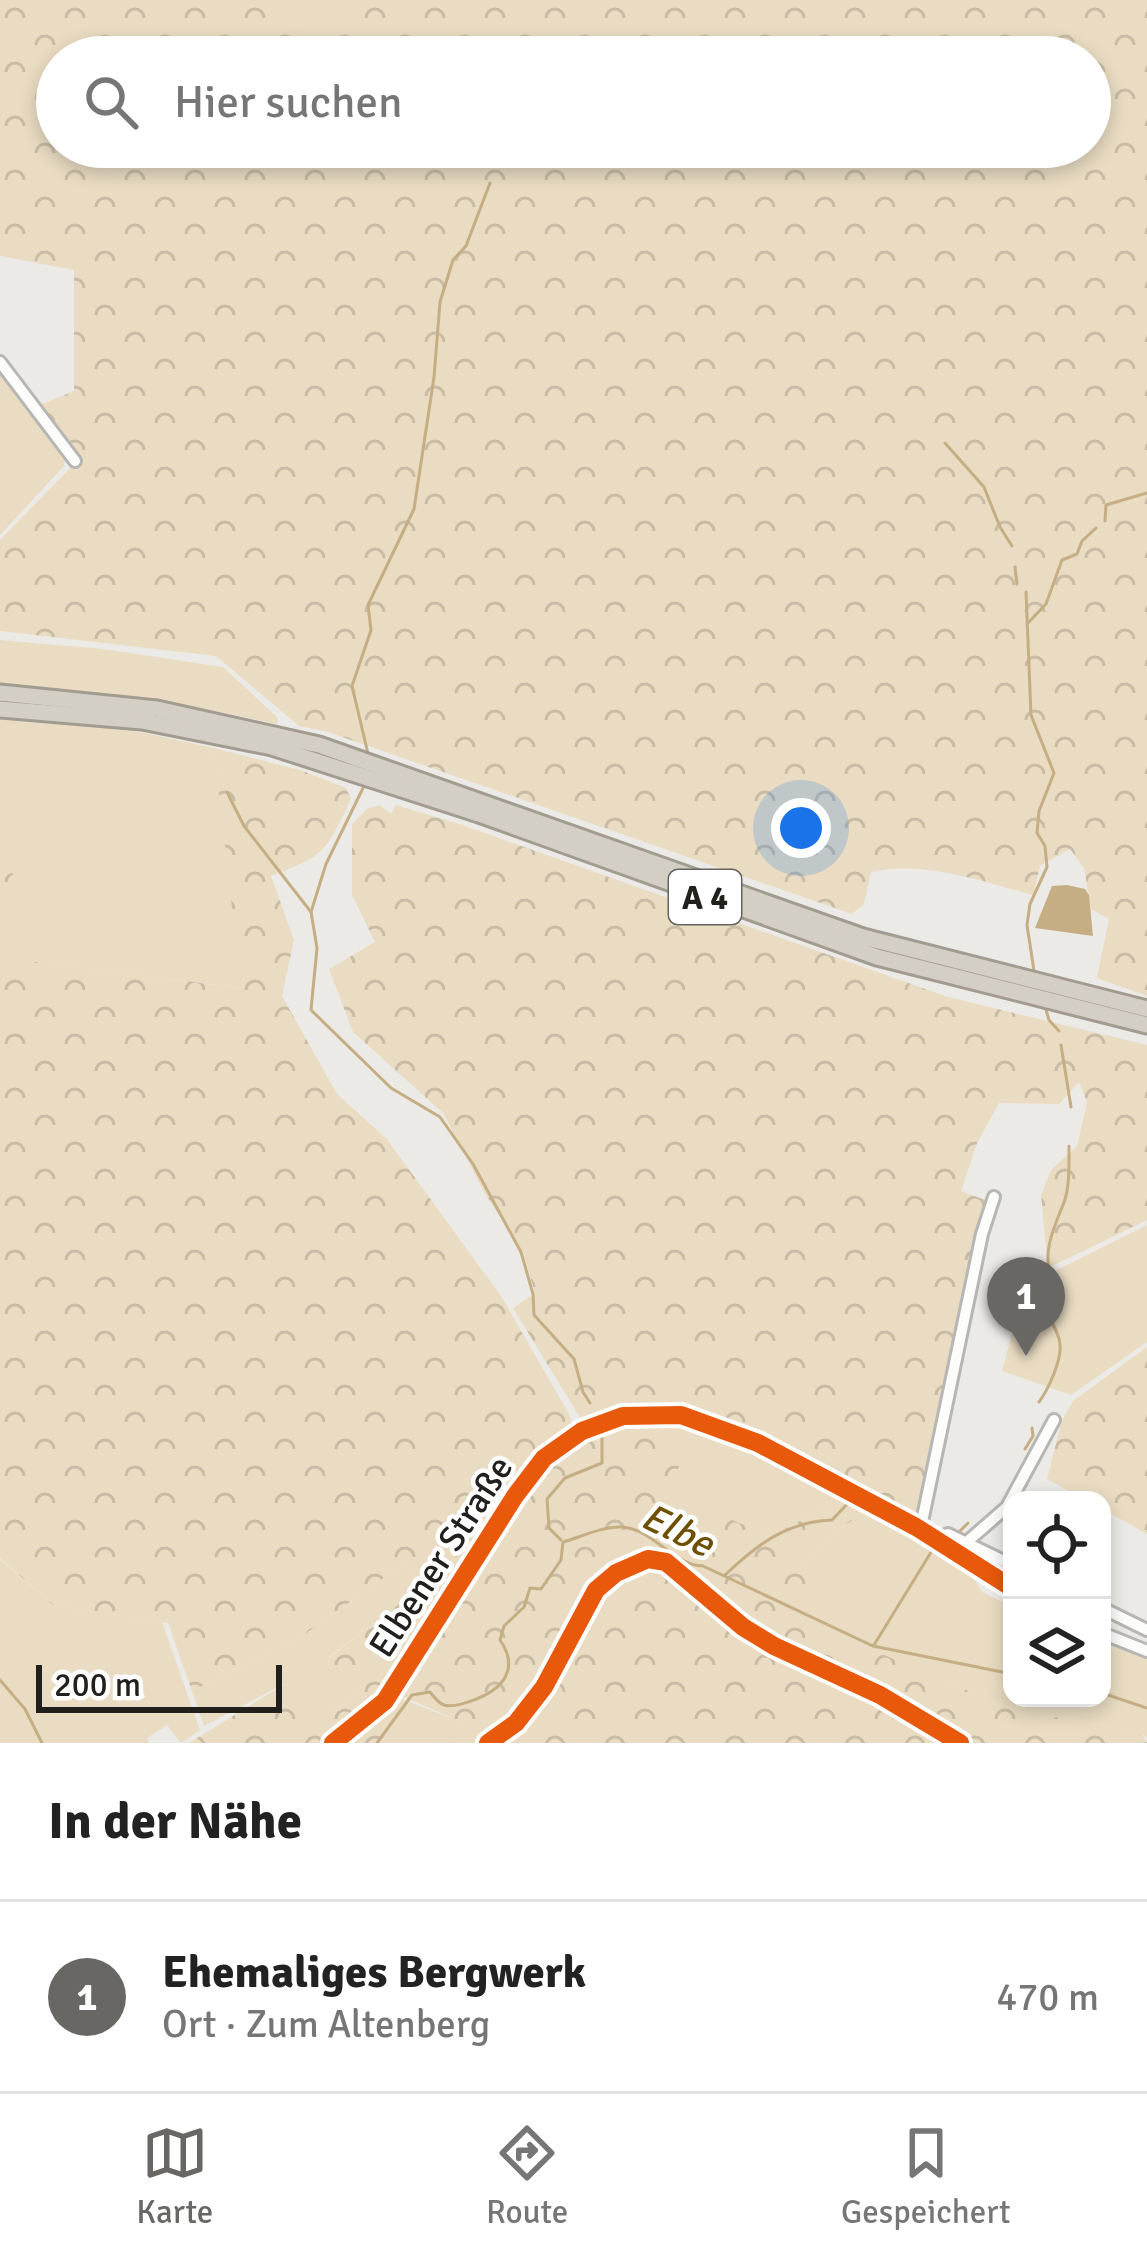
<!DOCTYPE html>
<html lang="de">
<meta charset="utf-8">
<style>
:root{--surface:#fff;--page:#f6f6f6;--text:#222;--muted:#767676;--line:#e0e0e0;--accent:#686763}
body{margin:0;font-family:Signika,sans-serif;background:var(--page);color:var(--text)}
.controls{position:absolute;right:36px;bottom:36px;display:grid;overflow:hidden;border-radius:24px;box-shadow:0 6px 18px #0003}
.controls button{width:108px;height:108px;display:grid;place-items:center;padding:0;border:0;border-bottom:3px solid var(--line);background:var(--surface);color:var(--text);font:60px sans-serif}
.scale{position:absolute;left:36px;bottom:30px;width:246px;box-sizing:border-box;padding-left:12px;border:6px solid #21201c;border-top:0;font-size:33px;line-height:42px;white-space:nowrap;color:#21201c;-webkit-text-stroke:9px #fff;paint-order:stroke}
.you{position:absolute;left:801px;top:828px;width:42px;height:42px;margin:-30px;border:9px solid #fff;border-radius:50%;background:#1a73e8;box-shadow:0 0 0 18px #1a73e833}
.badge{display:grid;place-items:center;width:78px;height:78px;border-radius:50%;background:var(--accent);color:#fff;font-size:39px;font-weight:700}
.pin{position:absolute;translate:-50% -99px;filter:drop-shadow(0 3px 6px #0008)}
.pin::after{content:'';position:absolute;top:63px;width:42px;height:36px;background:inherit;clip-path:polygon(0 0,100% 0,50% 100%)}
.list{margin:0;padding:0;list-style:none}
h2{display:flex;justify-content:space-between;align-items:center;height:156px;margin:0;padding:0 48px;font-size:51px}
h2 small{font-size:39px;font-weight:400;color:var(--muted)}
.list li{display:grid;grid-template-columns:78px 1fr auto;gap:36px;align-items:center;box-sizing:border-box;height:192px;padding:0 48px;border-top:3px solid var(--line)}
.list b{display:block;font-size:45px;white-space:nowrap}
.list p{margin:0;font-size:39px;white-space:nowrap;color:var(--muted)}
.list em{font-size:39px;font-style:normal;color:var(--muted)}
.icon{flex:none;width:66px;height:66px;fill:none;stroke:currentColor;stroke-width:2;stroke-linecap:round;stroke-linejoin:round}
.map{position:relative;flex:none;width:1147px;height:1743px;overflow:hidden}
.search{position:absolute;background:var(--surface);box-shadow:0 6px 18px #0003;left:36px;right:36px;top:36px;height:132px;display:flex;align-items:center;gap:30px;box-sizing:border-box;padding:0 42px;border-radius:66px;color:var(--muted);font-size:45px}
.sheet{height:348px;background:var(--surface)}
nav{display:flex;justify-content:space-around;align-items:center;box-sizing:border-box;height:168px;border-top:3px solid var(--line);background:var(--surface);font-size:33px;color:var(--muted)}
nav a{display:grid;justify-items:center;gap:6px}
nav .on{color:var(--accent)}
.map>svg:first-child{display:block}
</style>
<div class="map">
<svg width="1147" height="1743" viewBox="0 0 1147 1743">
<defs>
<pattern id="forest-crowns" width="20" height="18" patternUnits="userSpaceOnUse" patternTransform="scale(3)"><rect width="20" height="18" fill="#e9dcc2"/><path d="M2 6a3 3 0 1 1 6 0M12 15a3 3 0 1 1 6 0" fill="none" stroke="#c8bca6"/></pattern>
</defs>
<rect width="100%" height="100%" fill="#eceae6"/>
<g fill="#e9dcc2">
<polygon points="243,0 334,0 318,37"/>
<polygon points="0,364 65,456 64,466 0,535"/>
<polygon points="0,640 103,649 223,667 278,718 277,724 215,711 0,684"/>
<polygon points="0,715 88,721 214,748 242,988 3,958 4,904 12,873 0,876"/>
<polygon points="1147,1225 1147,1342 1071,1395 1002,1371 1025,1286"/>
<polygon points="704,1425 850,1495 771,1536 663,1492"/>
<polygon points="873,1506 970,1572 982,1592 1012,1607 1012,1698 1102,1698 1103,1641 1147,1657 1147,1738 1142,1733 1011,1709 803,1621 803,1565 827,1538"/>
<polygon points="0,1559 53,1605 162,1622 200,1730 181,1743 167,1725 147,1738 149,1743 0,1743"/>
<polygon points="406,1562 425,1586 329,1657 356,1691 340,1711 284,1684 204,1726 192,1691 305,1634"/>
<polygon points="404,1700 467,1724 445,1743 374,1743 384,1736"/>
</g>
<g fill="url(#forest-crowns)" fill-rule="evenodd">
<path d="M0,0H243L317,36L334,0H1147V996L1097,978L1109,919L1091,909L1084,868L1070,849L1040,866L1033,895C982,881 922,860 871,872L864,904L852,914L328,732L299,726L216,656L0,631V540L77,461L35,407L74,391V270L0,256ZM57,57H1090V147H57Z"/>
<path d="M214,748L303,771L346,788L351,799C326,852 326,855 271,876L294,940L282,996L337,1094L386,1138L501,1296L569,1414L573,1429L539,1454L390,1690L396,1694C423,1652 450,1611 476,1568C534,1472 576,1394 704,1425L664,1492L771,1536L850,1495L873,1506L827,1538L803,1565L826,1581L804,1621L1011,1709L1142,1733L1147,1743H445L466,1724L397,1694L404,1700L384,1736L374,1743H189L285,1684L340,1711L356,1691L329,1658L424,1585L406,1562L305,1634L192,1691L168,1623L53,1605L0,1558V876L12,873L24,884L4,904V958L241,988Z"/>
<polygon points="380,805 391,814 396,805 462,825 948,997 1147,1045 1147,1220 1048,1268 1041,1195 1051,1170 1077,1146 1087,1103 1079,1082 1059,1104 999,1103 977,1143 961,1191 988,1201 915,1521 700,1409 646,1406 584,1424 513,1308 535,1293 523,1252 484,1192 443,1113 353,1032 329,969 375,942 352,895 352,824 368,808"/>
<polygon points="1147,1347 1147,1534 1102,1509 1102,1500 1086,1500 1047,1479 1062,1420 1073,1401"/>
</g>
<polygon fill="#c5ae83" points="1067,885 1085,889 1089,895 1093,936 1035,928 1052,886"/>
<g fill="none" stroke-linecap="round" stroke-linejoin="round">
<g stroke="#c5ae83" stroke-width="3">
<polyline points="945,443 984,487 1000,527 1012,546"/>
<polyline points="1105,521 1106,505 1147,493"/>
<polyline points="1015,567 1017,584"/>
<polyline points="1026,592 1031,715 1054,773 1039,811 1037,833 1045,846 1047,867 1030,904 1027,925 1034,971"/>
<polyline points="1027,624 1046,604 1062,560 1077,554 1082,541 1096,528"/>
<polyline points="369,758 352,686 371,630 368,605 414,509 434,377 440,302 453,260 466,246 490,183"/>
<polyline points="365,784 326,864 311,912 317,948 311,1010 391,1088 440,1117 473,1164 521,1252 533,1294 534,1315 574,1359 583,1392 590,1403"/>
<polyline points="227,792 244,826 311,912"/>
<polyline points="1044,1003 1049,1020 1059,1031"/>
<polyline points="1061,1045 1071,1107"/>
<path d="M1039,1402C1048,1390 1062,1360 1060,1344C1057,1319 1030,1305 1052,1279C1041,1255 1054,1227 1063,1205C1070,1189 1069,1164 1069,1146"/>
<polyline points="1025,1449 1033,1436 1032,1428"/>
<polyline points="960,1531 968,1523"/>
<polyline points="561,1540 549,1528 547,1499 565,1478 602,1463 602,1431"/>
<path d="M725,1575C758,1544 786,1522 832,1520L851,1500"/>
<polyline points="874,1645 933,1549"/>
<polyline points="0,1680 25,1709 42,1743"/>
<polyline points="1102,1693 1147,1708"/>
<path d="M377,1743L412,1695L430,1692C434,1697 438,1703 444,1705C453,1708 466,1703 474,1700C503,1689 520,1669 500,1640L504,1626L524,1607L530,1588L541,1589L561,1560L563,1542C581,1537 603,1526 622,1527C653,1529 673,1565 703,1566L873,1646L1012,1674"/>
</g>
<g stroke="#b8b6b3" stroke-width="16">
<g id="minor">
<polyline points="0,362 75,461"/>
<polyline points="916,1527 923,1517 982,1234 994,1197"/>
<polyline points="936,1540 948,1534 1012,1565"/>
<polyline points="968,1541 1007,1507 1054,1420"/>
<polyline points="1102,1608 1147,1630"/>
<polyline points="1102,1633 1147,1651"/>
<polyline points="333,1743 385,1701 515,1496 544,1458 582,1431 623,1416 681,1415 758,1443 916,1527 1012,1588"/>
</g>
</g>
<g stroke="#a19b90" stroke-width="21">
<g id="highway">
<polyline points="0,693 157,709 319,745 863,937 1147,1009"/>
<polyline points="0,709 142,721 272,747 479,814 877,957 1147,1025"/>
</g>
</g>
<use href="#minor" stroke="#fcfcfb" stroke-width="10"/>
<use href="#highway" stroke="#d4cfc5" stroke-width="15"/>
<g stroke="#fff" stroke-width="26">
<g id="cycleway">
<polyline points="333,1743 385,1701 515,1496 544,1458 582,1431 623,1416 681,1415 758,1443 916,1527 1012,1588"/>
<polyline points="488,1743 516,1723 544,1687 596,1590 616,1573 648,1559 666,1562 743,1627 774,1646 880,1695 960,1743"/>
</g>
</g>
<use href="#cycleway" stroke="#e8590c" stroke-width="18"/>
</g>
<g text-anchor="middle" stroke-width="9" stroke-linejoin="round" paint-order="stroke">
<rect fill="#fff" stroke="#646360" stroke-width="3" x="669" y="870" width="72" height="54" rx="9"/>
<g font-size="33" font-weight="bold" fill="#21201c">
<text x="705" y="909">A 4</text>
</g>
<g font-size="36" fill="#21201c" stroke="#fff">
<text transform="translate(440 1556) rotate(-57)" y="13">Elbener Straße</text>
</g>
<g font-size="39" font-style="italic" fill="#6e4f00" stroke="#fff">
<text transform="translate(678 1529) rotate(26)" y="14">Elbe</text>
</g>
</g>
</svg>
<div class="controls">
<button><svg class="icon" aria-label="locate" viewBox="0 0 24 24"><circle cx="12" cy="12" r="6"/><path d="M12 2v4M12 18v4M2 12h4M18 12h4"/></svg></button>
<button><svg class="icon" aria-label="layers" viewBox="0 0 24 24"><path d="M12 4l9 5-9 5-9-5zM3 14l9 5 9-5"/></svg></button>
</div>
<div class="scale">200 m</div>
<div class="you"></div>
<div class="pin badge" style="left:1026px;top:1356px">1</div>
<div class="search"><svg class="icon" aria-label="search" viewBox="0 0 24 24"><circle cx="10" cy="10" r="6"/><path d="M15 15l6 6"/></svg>Hier suchen</div>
</div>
<section class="sheet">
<h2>In der Nähe<small></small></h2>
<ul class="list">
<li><span class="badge">1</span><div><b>Ehemaliges Bergwerk</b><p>Ort · Zum Altenberg</p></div><em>470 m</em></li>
</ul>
</section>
<nav>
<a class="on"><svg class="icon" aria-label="map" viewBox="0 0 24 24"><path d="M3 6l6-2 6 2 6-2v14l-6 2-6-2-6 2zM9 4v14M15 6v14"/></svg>Karte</a>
<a><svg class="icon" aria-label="directions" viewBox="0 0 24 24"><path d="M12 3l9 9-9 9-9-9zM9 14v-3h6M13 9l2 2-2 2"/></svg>Route</a>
<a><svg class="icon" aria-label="saved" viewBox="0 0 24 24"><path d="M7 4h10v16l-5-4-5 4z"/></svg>Gespeichert</a>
</nav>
